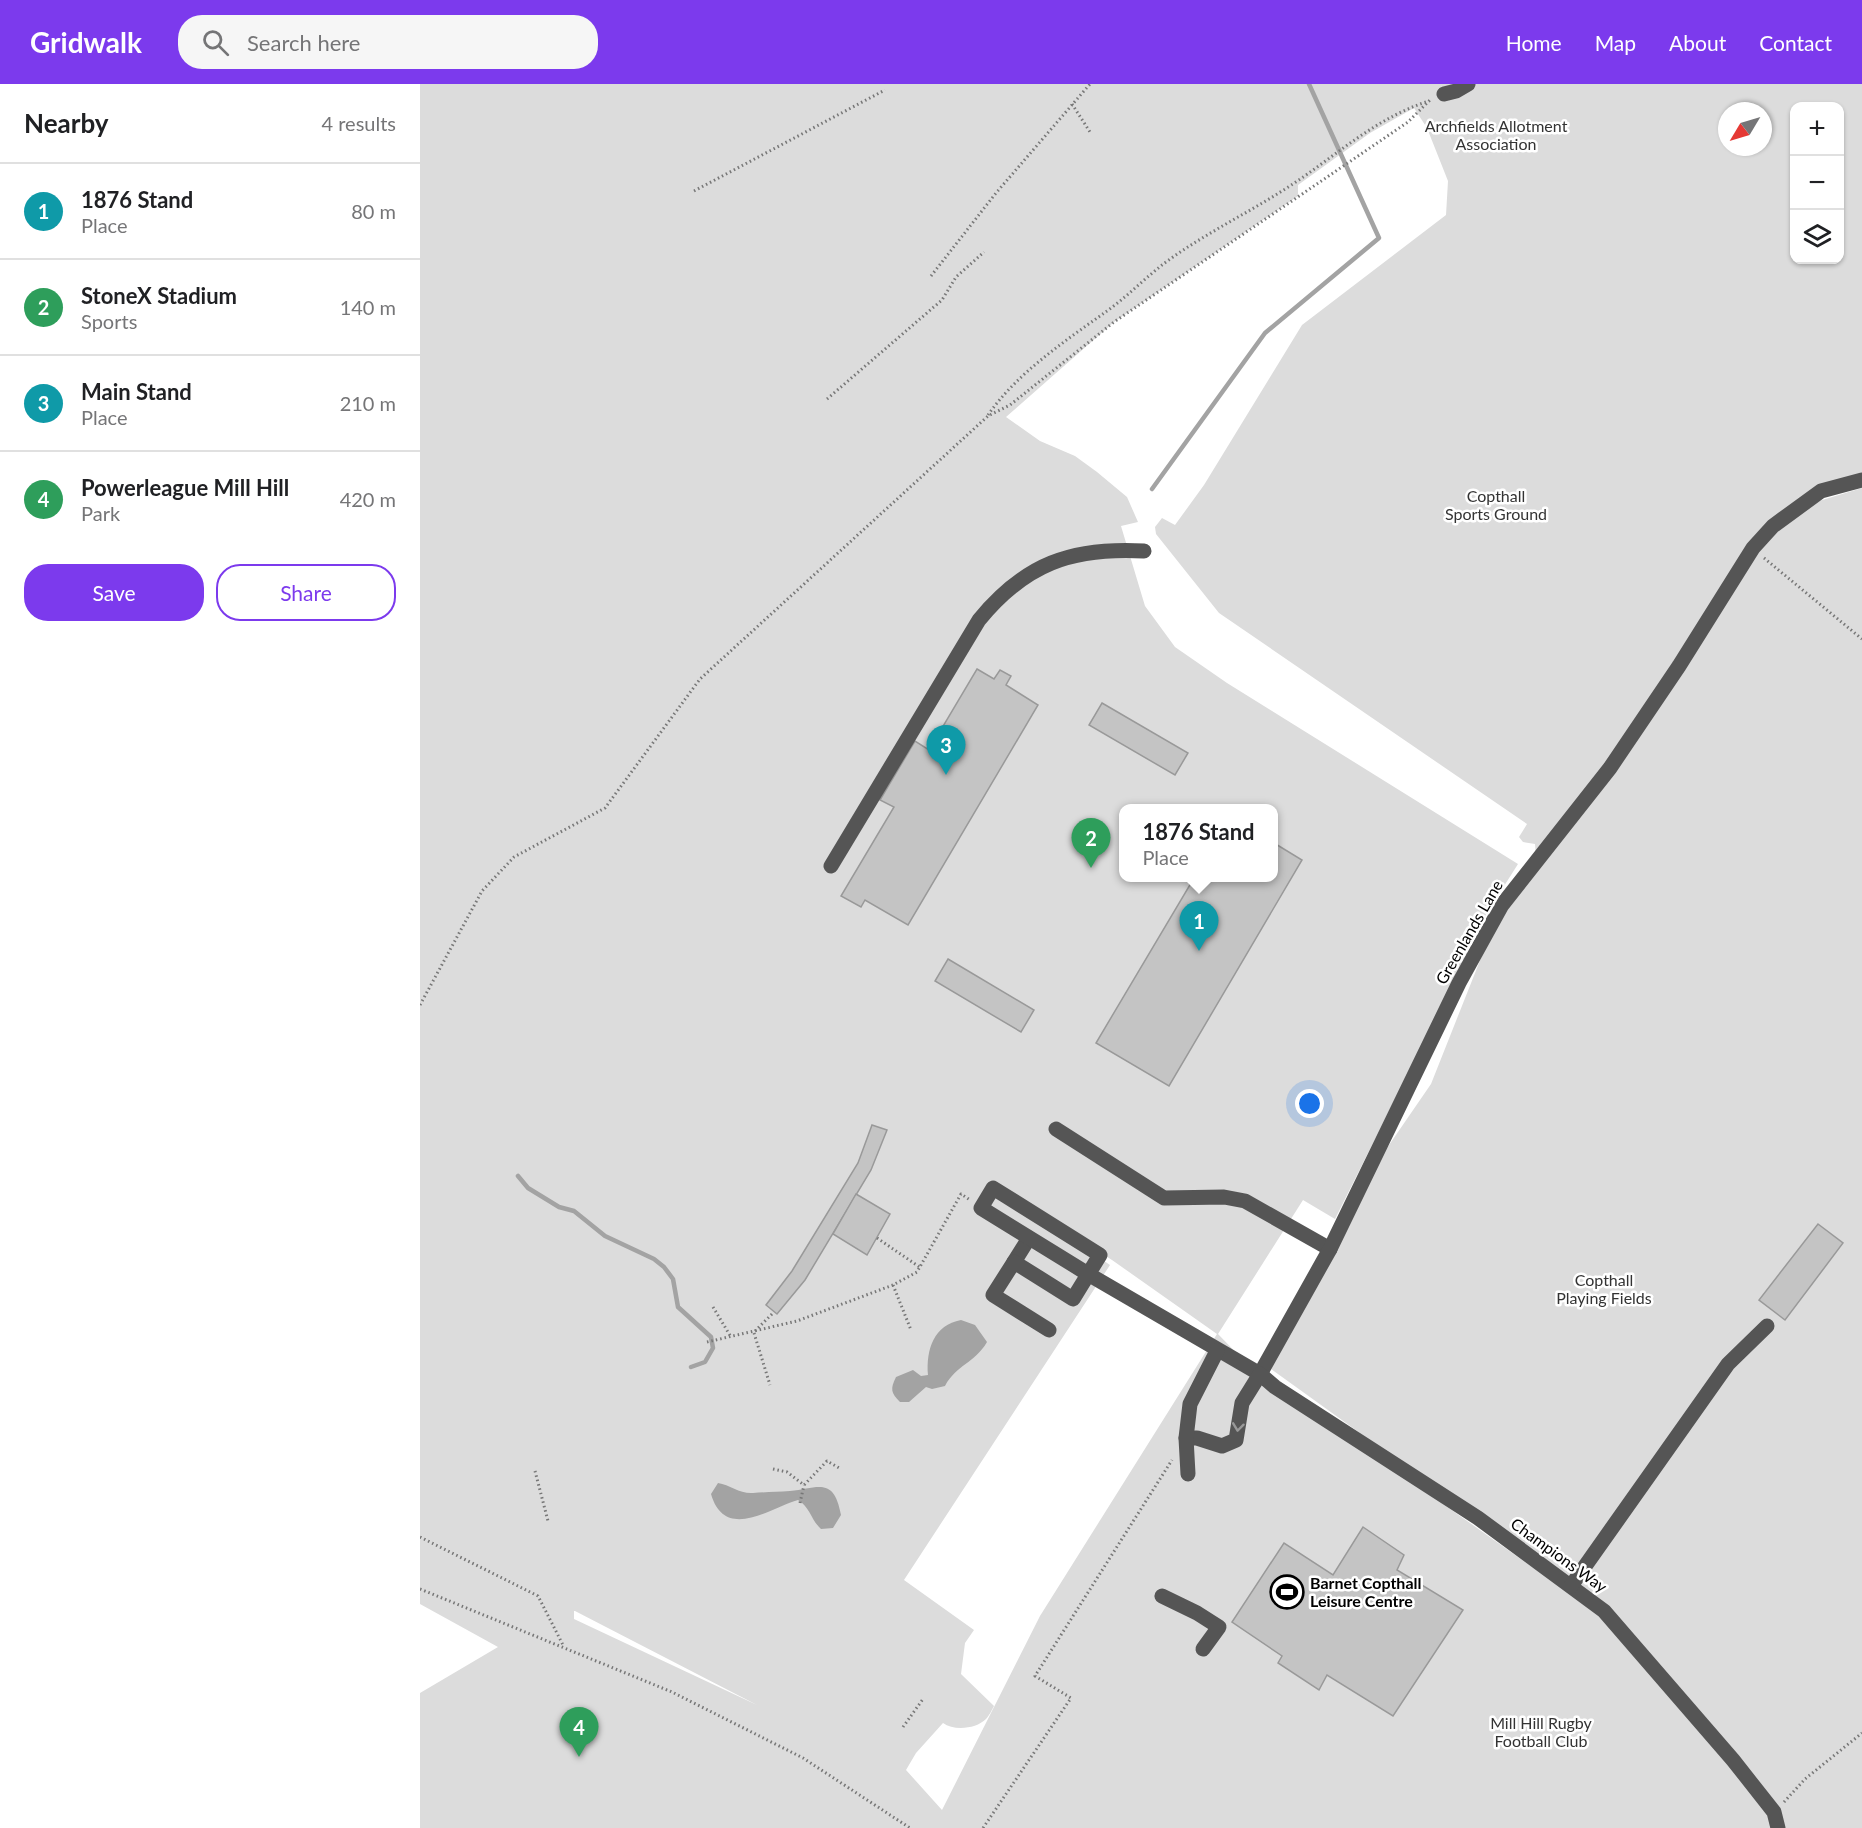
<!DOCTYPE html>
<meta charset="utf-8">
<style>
:root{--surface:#fff;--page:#f6f6f6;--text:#202124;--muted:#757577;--line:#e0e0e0;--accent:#7c3aed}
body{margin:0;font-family:Lato,sans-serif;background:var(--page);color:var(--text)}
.controls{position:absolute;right:18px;top:18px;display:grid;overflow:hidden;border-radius:12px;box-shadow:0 2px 4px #0004}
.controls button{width:54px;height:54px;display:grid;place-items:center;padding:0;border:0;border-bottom:2px solid var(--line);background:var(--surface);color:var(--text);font:30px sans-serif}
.compass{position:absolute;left:1298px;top:18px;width:54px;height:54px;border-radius:50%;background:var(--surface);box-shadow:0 2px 4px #0004;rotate:232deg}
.you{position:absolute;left:890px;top:1020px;width:21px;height:21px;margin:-15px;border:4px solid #fff;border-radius:50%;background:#1a73e8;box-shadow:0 0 0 9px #1a73e833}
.badge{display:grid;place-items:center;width:39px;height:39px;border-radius:50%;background:var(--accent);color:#fff;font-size:20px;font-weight:700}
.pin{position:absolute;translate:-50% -50px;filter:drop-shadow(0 2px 3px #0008)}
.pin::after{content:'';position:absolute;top:32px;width:21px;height:18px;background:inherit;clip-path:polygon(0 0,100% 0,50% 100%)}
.popup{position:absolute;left:699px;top:720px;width:159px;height:78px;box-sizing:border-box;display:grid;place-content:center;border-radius:12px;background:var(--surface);filter:drop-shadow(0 2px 4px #0005);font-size:20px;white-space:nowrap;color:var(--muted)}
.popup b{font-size:22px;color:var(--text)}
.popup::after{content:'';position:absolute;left:50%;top:100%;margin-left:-12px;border:12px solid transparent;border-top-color:var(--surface)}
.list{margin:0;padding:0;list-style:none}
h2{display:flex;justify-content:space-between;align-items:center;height:78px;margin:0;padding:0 24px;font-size:26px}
h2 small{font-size:20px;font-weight:400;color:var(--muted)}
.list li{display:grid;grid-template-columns:39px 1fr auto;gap:18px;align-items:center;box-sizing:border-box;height:96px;padding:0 24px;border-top:2px solid var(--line)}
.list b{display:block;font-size:22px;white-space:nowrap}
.list p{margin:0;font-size:20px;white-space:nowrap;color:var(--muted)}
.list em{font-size:20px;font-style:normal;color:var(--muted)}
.actions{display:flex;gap:12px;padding:18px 24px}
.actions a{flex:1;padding:14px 0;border:2px solid var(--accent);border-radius:24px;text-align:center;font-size:21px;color:var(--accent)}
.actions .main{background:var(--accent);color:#fff}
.icon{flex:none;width:33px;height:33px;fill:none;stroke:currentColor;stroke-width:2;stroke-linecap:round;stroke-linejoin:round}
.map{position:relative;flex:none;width:1442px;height:1744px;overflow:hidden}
header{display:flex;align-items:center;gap:36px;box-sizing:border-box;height:84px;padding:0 30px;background:var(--accent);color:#fff}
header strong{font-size:28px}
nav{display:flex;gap:33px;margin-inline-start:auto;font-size:21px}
.search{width:420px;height:54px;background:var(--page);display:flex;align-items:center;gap:15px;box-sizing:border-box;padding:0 21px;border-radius:24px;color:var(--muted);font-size:22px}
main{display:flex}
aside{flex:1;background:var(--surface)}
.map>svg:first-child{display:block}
</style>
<header>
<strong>Gridwalk</strong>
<div class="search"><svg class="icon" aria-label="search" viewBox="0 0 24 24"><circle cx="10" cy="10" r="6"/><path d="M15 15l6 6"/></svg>Search here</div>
<nav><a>Home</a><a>Map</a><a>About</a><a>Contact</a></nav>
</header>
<main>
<aside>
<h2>Nearby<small>4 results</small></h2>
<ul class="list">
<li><span class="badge" style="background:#0f9aa8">1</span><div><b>1876 Stand</b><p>Place</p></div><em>80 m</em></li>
<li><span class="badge" style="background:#2e9e5b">2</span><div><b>StoneX Stadium</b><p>Sports</p></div><em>140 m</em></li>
<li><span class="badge" style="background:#0f9aa8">3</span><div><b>Main Stand</b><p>Place</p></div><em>210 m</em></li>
<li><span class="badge" style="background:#2e9e5b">4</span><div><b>Powerleague Mill Hill</b><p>Park</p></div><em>420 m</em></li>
</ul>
<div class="actions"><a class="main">Save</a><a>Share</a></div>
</aside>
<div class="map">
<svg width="1442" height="1744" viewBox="0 0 1442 1744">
<rect width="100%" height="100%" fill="#fff"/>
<path fill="#dcdcdc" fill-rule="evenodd" d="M0,0H1442V396L1379,423L1442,404V1744H0V1609L78,1563L0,1520ZM1374,22H1420V176H1374ZM994,24L1007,44L1028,97L1026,131L882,241L784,401L755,441L742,434L735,443L736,450L799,529L1107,740L1099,753L1103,758L1115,760L1116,774L1082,821L1011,1000L936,1109L851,1285L1058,1434L1115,1485L831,1284L798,1250L883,1116L915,1135L1050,865L1046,862L1098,780L807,599L755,563L725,522L701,442L718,438L707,413L677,388L655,372L620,357L586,333L694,238L878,112V101L950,49ZM1307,27H1343V63H1307ZM704,724H854V794H704ZM585,1108L692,1176L797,1250L620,1532L522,1726L486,1686L496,1669L523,1639C534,1647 556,1645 566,1635C569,1632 572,1626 574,1622L541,1590L545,1559L554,1546L484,1496L690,1181ZM154,1527H155L337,1621L154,1535Z"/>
<g fill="#a3a3a3">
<path d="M541,1236L555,1241L567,1258C554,1280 537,1280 525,1302L512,1305L506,1303L489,1318H480C471,1309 470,1305 476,1293L493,1286L501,1292L508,1291C506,1265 514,1241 541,1236Z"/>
<path d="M298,1399C310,1401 320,1410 333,1409C345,1408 357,1408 370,1407C398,1404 414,1392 421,1431L413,1444L401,1445C391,1436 390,1423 378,1416C350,1424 305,1458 291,1410Z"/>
</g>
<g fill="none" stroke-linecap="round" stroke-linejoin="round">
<g stroke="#a3a3a3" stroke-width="4.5">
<polyline points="732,405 845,249 959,154 889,0"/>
<polyline points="98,1092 108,1104 139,1123 154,1127 185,1152 234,1175 244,1183 253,1195 258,1223 291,1253 293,1264 285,1278 271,1283"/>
</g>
</g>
<g fill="#c4c4c4" stroke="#999" stroke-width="1.5">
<polygon points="557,585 574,595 580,586 591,592 586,601 618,621 488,841 445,816 441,823 421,812 474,723 460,716 495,657 509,666"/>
<polygon points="682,619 768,669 755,691 669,641"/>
<polygon points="854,759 882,776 749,1002 676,959 774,794 854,794"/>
<polygon points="528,875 614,926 601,948 515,897"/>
<polygon points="452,1041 467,1046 451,1086 385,1196 357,1230 346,1221 372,1187 438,1079"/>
<polygon points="436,1110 470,1130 447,1171 413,1150"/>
<polygon points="1398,1140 1423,1159 1365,1236 1339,1216"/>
<polygon points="943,1443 984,1471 977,1486 1043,1526 973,1632 907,1591 899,1606 858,1579 862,1572 812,1538 864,1459 913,1491"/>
</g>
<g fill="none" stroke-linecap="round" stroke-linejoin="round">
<g stroke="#777" stroke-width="3" stroke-dasharray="1.5 3" stroke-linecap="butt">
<polyline points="652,20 670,48"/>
<polyline points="274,107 465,6"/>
<polyline points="511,192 576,109 670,0"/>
<polyline points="407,315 522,216 536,193 564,168"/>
<path d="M568,331C597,289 645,257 687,227C708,212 726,193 746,178C783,151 824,131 862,107C912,76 952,35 1009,17"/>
<polyline points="1344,474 1442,555"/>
<polyline points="0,921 62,807 94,773 185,724 280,595 568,332 590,321 694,238 988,38 1010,16"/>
<polyline points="457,1154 501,1184"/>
<polyline points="473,1201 491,1246"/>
<polyline points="293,1223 311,1253"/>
<polyline points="335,1247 354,1228"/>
<polyline points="334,1249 350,1301"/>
<polyline points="287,1258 377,1237 473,1201 497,1188 541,1110 550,1116"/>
<polyline points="353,1385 367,1388 384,1401 407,1377 421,1385"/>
<polyline points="115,1387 128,1437"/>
<polyline points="380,1419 384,1401"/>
<polyline points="0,1453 118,1512 143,1561"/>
<polyline points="0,1505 252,1608 383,1674 490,1744"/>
<polyline points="483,1643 503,1615"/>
<polyline points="1364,1718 1385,1695 1442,1649"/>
<polyline points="563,1744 651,1614 615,1592 752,1376"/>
</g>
<g stroke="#555" stroke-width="15">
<polyline points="1024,10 1036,7 1048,0"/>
<path d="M411,782L559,536C605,480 651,463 724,467"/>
<polyline points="636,1045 744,1114 804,1113 825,1117 910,1165"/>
<polyline points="594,1178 609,1154"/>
<polyline points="629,1246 573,1211 594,1178 653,1215 680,1171 573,1104 561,1124 668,1190 840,1290 910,1165 1039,899 1082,821 1190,684 1259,582 1333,464 1353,442 1401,407 1442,396"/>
<polyline points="766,1354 777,1354 802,1362 816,1356 822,1319 840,1290 855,1303 1058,1434 1184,1527 1313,1676 1354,1728 1358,1744"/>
<polyline points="768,1390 766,1354 770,1320 797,1267"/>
<polyline points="1151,1502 1308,1280 1347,1242"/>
<polyline points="742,1512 777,1529 799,1543 783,1565"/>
</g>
</g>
<defs><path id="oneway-chevron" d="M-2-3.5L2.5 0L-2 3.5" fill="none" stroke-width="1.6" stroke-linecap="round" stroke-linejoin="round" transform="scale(1.5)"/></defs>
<use stroke="#999" href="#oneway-chevron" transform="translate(818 1343) rotate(97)"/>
<defs>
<g id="stadium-ring" transform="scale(1.725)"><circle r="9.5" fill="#fff" stroke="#000" stroke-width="1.5"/><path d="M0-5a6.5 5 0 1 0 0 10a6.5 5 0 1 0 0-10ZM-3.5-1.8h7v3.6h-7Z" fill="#000"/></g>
</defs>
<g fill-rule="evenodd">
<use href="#stadium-ring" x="867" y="1508"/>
</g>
<g text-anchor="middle" stroke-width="5" stroke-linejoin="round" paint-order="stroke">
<g font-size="16" fill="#333" stroke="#fff">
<text x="1076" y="48">Archfields Allotment<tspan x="1076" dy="18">Association</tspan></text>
<text x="1076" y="418">Copthall<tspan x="1076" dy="18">Sports Ground</tspan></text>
<text x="1184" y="1202">Copthall<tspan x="1184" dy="18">Playing Fields</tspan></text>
<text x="1121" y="1645">Mill Hill Rugby<tspan x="1121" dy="18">Football Club</tspan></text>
</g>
<g font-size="16" fill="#000" stroke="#fff">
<text transform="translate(1049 848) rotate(-60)" y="6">Greenlands Lane</text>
<text transform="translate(1139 1471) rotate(36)" y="6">Champions Way</text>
</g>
<g font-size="16" font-weight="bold" fill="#000" stroke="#fff" text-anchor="start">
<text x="890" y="1505">Barnet Copthall<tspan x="890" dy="18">Leisure Centre</tspan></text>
</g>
</g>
</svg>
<div class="controls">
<button>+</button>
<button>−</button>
<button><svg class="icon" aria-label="layers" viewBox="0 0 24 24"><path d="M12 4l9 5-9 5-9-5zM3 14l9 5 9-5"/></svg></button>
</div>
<svg class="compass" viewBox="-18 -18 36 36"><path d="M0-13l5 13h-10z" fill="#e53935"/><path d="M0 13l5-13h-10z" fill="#757577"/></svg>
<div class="you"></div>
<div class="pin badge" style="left:779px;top:867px;background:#0f9aa8">1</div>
<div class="popup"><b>1876 Stand</b>Place</div>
<div class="pin badge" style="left:671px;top:784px;background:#2e9e5b">2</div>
<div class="pin badge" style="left:526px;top:691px;background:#0f9aa8">3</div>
<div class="pin badge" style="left:159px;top:1673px;background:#2e9e5b">4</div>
</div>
</main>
